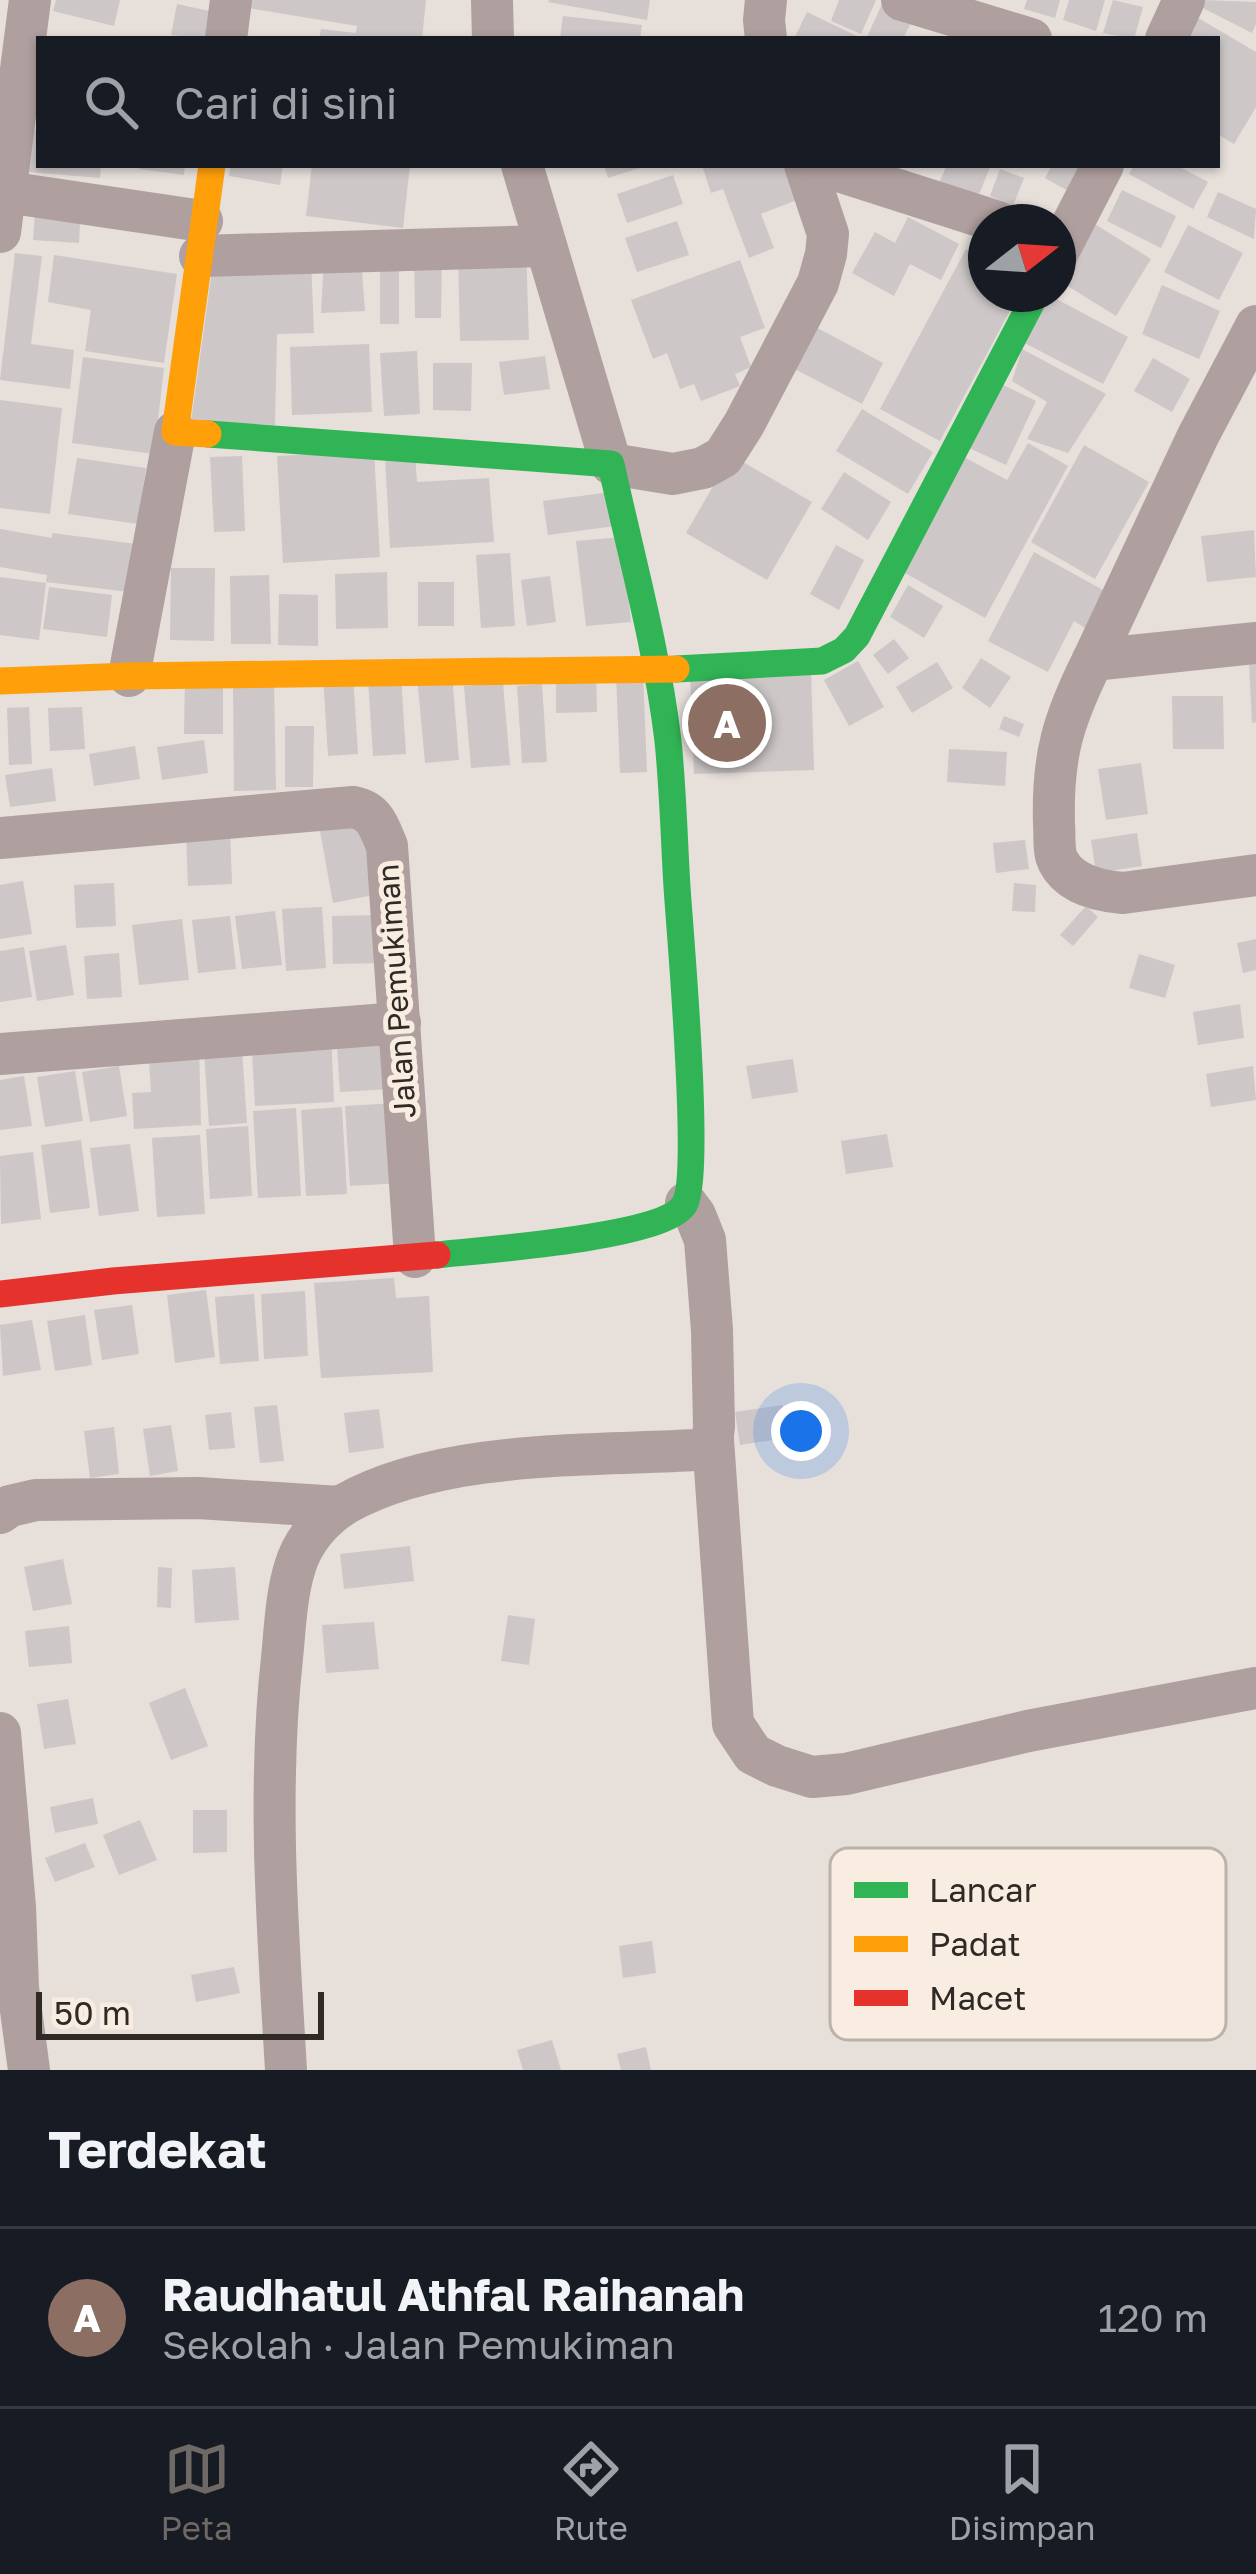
<!DOCTYPE html>
<html lang="id">
<meta charset="utf-8">
<style>
:root{--surface:#171b24;--page:#20242c;--text:#f1f3f6;--muted:#9ea1a6;--line:#363941;--accent:#6f6965}
body{margin:0;font-family:"Golos Text",sans-serif;background:var(--page);color:var(--text)}
.compass{position:absolute;left:968px;top:204px;width:108px;height:108px;border-radius:50%;background:var(--surface);box-shadow:0 3px 9px #0004;rotate:73deg}
.scale{position:absolute;left:36px;bottom:30px;width:288px;box-sizing:border-box;padding-left:12px;border:6px solid #2f2a26;border-top:0;font-size:33px;line-height:42px;white-space:nowrap;color:#2f2a26;-webkit-text-stroke:9px #f9ece1;paint-order:stroke}
.you{position:absolute;left:801px;top:1431px;width:42px;height:42px;margin:-30px;border:9px solid #fff;border-radius:50%;background:#1a73e8;box-shadow:0 0 0 18px #1a73e833}
.badge{display:grid;place-items:center;width:78px;height:78px;border-radius:50%;background:var(--accent);color:#fff;font-size:39px;font-weight:700}
.pin{position:absolute;translate:-50% -50%;border:6px solid #fff;box-shadow:0 3px 12px #0006}
.list{margin:0;padding:0;list-style:none}
h2{display:flex;justify-content:space-between;align-items:center;height:156px;margin:0;padding:0 48px;font-size:51px}
h2 small{font-size:39px;font-weight:400;color:var(--muted)}
.list li{display:grid;grid-template-columns:78px 1fr auto;gap:36px;align-items:center;box-sizing:border-box;height:180px;padding:0 48px;border-top:3px solid var(--line)}
.list b{display:block;font-size:45px;white-space:nowrap}
.list p{margin:0;font-size:39px;white-space:nowrap;color:var(--muted)}
.list em{font-size:39px;font-style:normal;color:var(--muted)}
.icon{flex:none;width:66px;height:66px;fill:none;stroke:currentColor;stroke-width:2;stroke-linecap:round;stroke-linejoin:round}
.map{position:relative;flex:none;width:1256px;height:2070px;overflow:hidden}
.search{position:absolute;background:var(--surface);box-shadow:0 3px 9px #0004;left:36px;right:36px;top:36px;height:132px;display:flex;align-items:center;gap:30px;box-sizing:border-box;padding:0 42px;border-radius:0px;color:var(--muted);font-size:45px}
.sheet{height:336px;background:var(--surface)}
nav{display:flex;justify-content:space-around;align-items:center;box-sizing:border-box;height:168px;border-top:3px solid var(--line);background:var(--surface);font-size:33px;color:var(--muted)}
nav a{display:grid;justify-items:center;gap:6px}
nav .on{color:var(--accent)}
.map>svg:first-child{display:block}
</style>
<div class="map">
<svg width="1256" height="2070" viewBox="0 0 1256 2070">
<rect width="100%" height="100%" fill="#e6dfda"/>
<g fill="#cdc7c7">
<polygon points="56,0 120,0 114,26 53,11"/>
<polygon points="237,0 426,0 422,39 319,39 321,29 356,33 357,26 236,6"/>
<polygon points="549,0 650,0 647,20 548,2"/>
<polygon points="839,0 876,0 861,34 831,21"/>
<polygon points="1027,0 1060,0 1055,18 1024,9"/>
<polygon points="1069,0 1105,0 1096,31 1063,20"/>
<polygon points="1113,0 1143,7 1134,39 1103,33"/>
<polygon points="1202,0 1256,2 1256,24 1252,33 1199,6"/>
<polygon points="177,4 214,12 208,39 171,35"/>
<polygon points="882,4 913,19 903,39 866,39"/>
<polygon points="807,12 863,39 794,39"/>
<polygon points="1193,15 1256,52 1256,107 1234,144 1217,134 1217,39 1180,39"/>
<polygon points="563,16 642,25 640,39 560,39"/>
<polygon points="32,129 39,130 39,165 101,165 100,178 28,172"/>
<polygon points="139,165 185,165 184,175 139,169"/>
<polygon points="231,165 283,165 280,185 229,176"/>
<polygon points="312,165 410,165 403,228 306,216"/>
<polygon points="604,165 646,165 646,166 608,178"/>
<polygon points="702,165 785,165 797,200 761,214 774,248 749,258 723,189 711,193"/>
<polygon points="947,165 991,165 975,204 937,187"/>
<polygon points="1052,165 1087,165 1072,193 1045,178"/>
<polygon points="1134,165 1176,165 1208,182 1193,209 1129,174"/>
<polygon points="1000,169 1024,178 1013,206 990,196"/>
<polygon points="673,175 683,204 627,223 617,194"/>
<polygon points="1122,190 1176,216 1161,248 1107,221"/>
<polygon points="1218,192 1256,209 1254,239 1207,217"/>
<polygon points="36,200 81,204 79,243 33,240"/>
<polygon points="908,217 959,244 941,280 910,264 894,296 852,273 875,232 895,243"/>
<polygon points="677,221 689,255 637,272 625,238"/>
<polygon points="1093,223 1151,259 1116,316 1058,280"/>
<polygon points="1188,225 1243,253 1219,300 1164,272"/>
<polygon points="526,249 529,340 460,341 458,251"/>
<polygon points="966,249 986,260 986,294 1019,294 940,441 880,409"/>
<polygon points="15,253 42,256 31,344 74,350 70,389 0,380"/>
<polygon points="414,254 442,254 441,318 415,318"/>
<polygon points="54,255 177,274 164,363 85,351 91,310 48,302"/>
<rect x="380" y="256" width="19" height="68"/>
<polygon points="324,257 361,258 365,311 321,313"/>
<polygon points="740,260 765,328 740,337 751,367 735,374 740,386 701,401 694,384 680,389 667,353 653,359 631,300"/>
<polygon points="311,261 314,333 277,334 275,425 191,422 213,264"/>
<polygon points="1162,285 1220,311 1199,359 1142,334"/>
<polygon points="1047,294 1128,337 1103,384 1017,339"/>
<polygon points="808,323 883,363 862,404 787,365"/>
<polygon points="369,344 372,412 292,415 290,347"/>
<polygon points="1022,349 1106,394 1068,453 1027,439 1047,402 1012,381"/>
<polygon points="417,351 420,414 384,416 380,353"/>
<polygon points="545,356 550,389 504,395 499,362"/>
<polygon points="83,357 164,368 154,454 72,443"/>
<polygon points="1153,358 1190,379 1172,412 1134,391"/>
<polygon points="433,363 472,363 471,411 433,410"/>
<polygon points="997,382 1036,401 1006,465 967,447"/>
<polygon points="0,400 62,408 50,514 0,508"/>
<polygon points="862,409 933,452 908,494 836,451"/>
<polygon points="1028,443 1068,466 985,618 896,568 958,454 1007,480"/>
<polygon points="1084,445 1149,482 1095,579 1031,542"/>
<polygon points="374,451 380,557 283,563 277,456"/>
<polygon points="415,454 417,482 489,478 494,542 390,548 385,456"/>
<polygon points="731,455 812,502 767,580 686,533"/>
<polygon points="242,456 245,531 214,532 210,457"/>
<polygon points="77,458 146,468 138,524 68,514"/>
<polygon points="844,472 891,502 868,540 821,509"/>
<polygon points="611,492 615,526 548,535 543,501"/>
<polygon points="0,529 52,538 52,533 136,544 130,592 46,582 47,575 0,567"/>
<polygon points="1254,530 1256,577 1207,582 1201,536"/>
<polygon points="622,537 631,622 586,626 576,541"/>
<polygon points="836,545 864,560 839,610 810,594"/>
<polygon points="1034,552 1105,591 1085,628 1074,621 1048,672 988,641"/>
<polygon points="510,553 515,626 481,628 476,555"/>
<polygon points="171,568 215,568 214,641 170,640"/>
<polygon points="387,572 388,628 336,629 335,574"/>
<polygon points="269,575 271,644 231,644 230,576"/>
<polygon points="550,576 556,622 527,626 521,580"/>
<polygon points="0,577 46,583 39,640 0,635"/>
<rect x="418" y="582" width="36" height="44"/>
<polygon points="908,585 943,606 924,638 890,617"/>
<polygon points="49,587 112,595 107,637 43,629"/>
<polygon points="279,594 318,595 318,646 278,645"/>
<polygon points="894,639 909,658 888,674 873,655"/>
<polygon points="981,658 1011,677 990,708 962,688"/>
<polygon points="858,661 884,707 849,726 824,680"/>
<polygon points="937,662 953,688 912,713 896,687"/>
<polygon points="1249,662 1256,662 1256,722 1252,723"/>
<polygon points="811,671 814,770 694,774 690,675"/>
<polygon points="556,672 596,672 597,712 556,713"/>
<polygon points="643,673 647,772 620,773 616,674"/>
<polygon points="353,674 358,754 328,756 323,676"/>
<polygon points="452,674 459,760 425,763 417,676"/>
<polygon points="185,676 223,676 223,734 184,734"/>
<polygon points="401,676 406,754 373,756 368,678"/>
<polygon points="274,680 276,790 234,791 233,681"/>
<polygon points="503,683 510,765 471,768 464,686"/>
<polygon points="542,684 547,762 522,763 517,686"/>
<polygon points="1172,696 1223,696 1224,749 1173,749"/>
<polygon points="29,707 32,764 9,765 7,708"/>
<polygon points="82,707 85,749 50,751 48,708"/>
<polygon points="1004,716 1024,724 1019,737 999,729"/>
<polygon points="285,726 314,726 313,787 285,787"/>
<polygon points="204,740 208,773 162,780 157,747"/>
<polygon points="135,746 140,779 94,786 89,754"/>
<polygon points="949,749 1007,752 1005,786 947,782"/>
<polygon points="1141,763 1148,814 1106,820 1098,769"/>
<polygon points="52,768 56,801 10,807 5,775"/>
<polygon points="365,811 379,894 333,903 318,820"/>
<polygon points="230,830 232,884 188,886 186,832"/>
<polygon points="1137,833 1142,866 1096,873 1091,840"/>
<polygon points="1025,840 1029,869 996,873 993,843"/>
<polygon points="23,881 32,934 0,939 0,885"/>
<polygon points="114,883 116,926 76,928 74,885"/>
<polygon points="1014,883 1036,885 1035,912 1012,911"/>
<polygon points="1086,906 1098,917 1073,946 1060,935"/>
<polygon points="322,907 326,968 286,971 282,909"/>
<polygon points="275,911 282,965 242,969 235,916"/>
<polygon points="382,915 384,963 333,964 332,916"/>
<polygon points="230,916 236,969 198,973 192,920"/>
<polygon points="182,919 189,980 139,985 132,925"/>
<polygon points="1256,939 1256,970 1243,973 1237,943"/>
<polygon points="66,945 74,995 37,1001 29,951"/>
<polygon points="24,947 32,997 0,1002 0,951"/>
<polygon points="119,953 122,997 87,999 84,956"/>
<polygon points="1139,954 1175,965 1165,998 1129,988"/>
<polygon points="1240,1004 1244,1038 1198,1045 1193,1012"/>
<polygon points="388,1029 391,1089 340,1092 336,1031"/>
<polygon points="331,1030 334,1102 255,1106 251,1035"/>
<polygon points="241,1036 247,1123 209,1126 203,1038"/>
<polygon points="199,1043 201,1125 134,1129 132,1093 151,1092 148,1045"/>
<polygon points="793,1059 798,1092 752,1099 746,1066"/>
<polygon points="119,1066 127,1116 90,1122 82,1072"/>
<polygon points="1253,1066 1256,1100 1211,1107 1206,1074"/>
<polygon points="75,1071 83,1121 45,1127 37,1077"/>
<polygon points="24,1076 32,1126 0,1130 0,1080"/>
<polygon points="396,1103 402,1183 350,1186 345,1106"/>
<polygon points="342,1107 347,1194 306,1196 301,1110"/>
<polygon points="296,1108 301,1196 258,1198 253,1111"/>
<polygon points="248,1126 252,1196 210,1199 206,1129"/>
<polygon points="887,1134 893,1167 846,1174 841,1141"/>
<polygon points="200,1135 205,1214 157,1217 152,1138"/>
<polygon points="81,1140 90,1208 50,1213 41,1145"/>
<polygon points="130,1144 139,1211 99,1216 90,1148"/>
<polygon points="33,1152 41,1219 1,1224 0,1156"/>
<polygon points="394,1278 396,1298 429,1296 433,1372 321,1378 314,1283"/>
<polygon points="206,1290 215,1357 175,1363 167,1295"/>
<polygon points="305,1291 308,1356 264,1359 261,1294"/>
<polygon points="254,1294 259,1361 220,1364 215,1297"/>
<polygon points="132,1305 139,1354 102,1360 94,1310"/>
<polygon points="85,1315 92,1365 55,1371 47,1321"/>
<polygon points="32,1320 41,1370 3,1376 0,1325"/>
<polygon points="277,1405 284,1461 260,1463 254,1407"/>
<polygon points="782,1405 786,1438 740,1445 735,1412"/>
<polygon points="379,1409 384,1448 349,1453 344,1413"/>
<polygon points="231,1412 235,1448 209,1450 205,1415"/>
<polygon points="171,1425 178,1471 150,1476 143,1429"/>
<polygon points="114,1427 119,1474 90,1478 84,1431"/>
<polygon points="410,1546 414,1581 344,1589 340,1554"/>
<polygon points="63,1559 72,1604 33,1611 24,1567"/>
<polygon points="158,1567 172,1568 171,1608 157,1607"/>
<polygon points="235,1567 239,1620 195,1623 192,1570"/>
<polygon points="508,1615 535,1619 529,1665 501,1661"/>
<polygon points="374,1622 379,1669 326,1673 322,1625"/>
<polygon points="69,1626 72,1663 29,1667 25,1631"/>
<polygon points="185,1688 208,1746 171,1760 149,1703"/>
<polygon points="68,1699 76,1744 44,1749 37,1704"/>
<polygon points="93,1798 98,1824 55,1833 50,1807"/>
<polygon points="193,1810 227,1810 227,1852 193,1853"/>
<polygon points="140,1820 157,1860 119,1875 103,1835"/>
<polygon points="85,1843 95,1867 55,1882 45,1858"/>
<polygon points="652,1941 656,1973 623,1978 619,1946"/>
<polygon points="234,1967 240,1993 196,2002 191,1975"/>
<polygon points="552,2040 561,2070 523,2070 517,2050"/>
<polygon points="646,2047 651,2070 621,2070 617,2054"/>
</g>
<g fill="none" stroke-linecap="round" stroke-linejoin="round">
<g stroke="#af9f9e" stroke-width="42">
<polyline points="492,0 493,39"/>
<polyline points="902,0 1031,39"/>
<polyline points="226,39 231,0"/>
<polyline points="766,39 764,20 766,0"/>
<polyline points="1166,39 1184,0"/>
<polyline points="522,165 611,464 673,474 703,468 723,457 744,424 818,283 826,254 828,234 805,165"/>
<polyline points="820,165 998,222"/>
<polyline points="6,192 202,221"/>
<polyline points="0,232 30,0"/>
<polyline points="1058,252 1103,165"/>
<polyline points="200,256 546,246"/>
<polyline points="1256,326 1198,436 1093,660 1256,643"/>
<path d="M1093,660C1063,720 1052,756 1054,824C1055,836 1053,851 1058,861C1070,885 1099,891 1123,893L1256,875"/>
<polyline points="129,676 175,432"/>
<path d="M0,838L353,807C375,811 379,827 387,846L415,1257"/>
<polyline points="0,1054 400,1023"/>
<polyline points="713,1440 733,1724 753,1754 777,1766 812,1777 846,1774 1028,1731 1256,1688"/>
<polyline points="0,1513 10,1506 36,1500 198,1498 340,1507"/>
<polyline points="0,1733 15,1907 18,1988 29,2070"/>
<path d="M286,2070C278,1933 267,1794 282,1658C285,1629 286,1595 295,1567C302,1542 322,1518 345,1504C441,1450 588,1456 696,1450C711,1445 713,1441 714,1426L712,1330L705,1240L695,1215L686,1203"/>
</g>
<g stroke="#30b455" stroke-width="27">
<path d="M208,434L611,464C631,556 657,648 668,741C673,789 674,838 677,887C680,934 702,1177 684,1205C662,1238 481,1250 437,1255"/>
<polyline points="676,669 822,661 844,650 857,636 1036,294"/>
</g>
<g stroke="#ff9f0a" stroke-width="27">
<polyline points="208,434 175,432 212,165"/>
<polyline points="0,681 129,676 676,669"/>
</g>
<polyline stroke="#e5322d" stroke-width="27" points="0,1294 113,1281 437,1255"/>
</g>
<g text-anchor="middle" stroke-width="10" stroke-linejoin="round" paint-order="stroke">
<g font-size="30" fill="#2f2a26" stroke="#f9ece1">
<text transform="translate(397 991) rotate(-94)" y="10">Jalan Pemukiman</text>
</g>
</g>
<rect x="830" y="1848" width="396" height="192" rx="18" fill="#f9ece1" stroke="#bcb2a9" stroke-width="3"/>
<rect x="854" y="1882" width="54" height="16" fill="#30b455"/>
<rect x="854" y="1936" width="54" height="16" fill="#ff9f0a"/>
<rect x="854" y="1990" width="54" height="16" fill="#e5322d"/>
<g font-size="33" fill="#2f2a26">
<text x="929" y="1902">Lancar</text>
<text x="929" y="1956">Padat</text>
<text x="929" y="2010">Macet</text>
</g>
</svg>
<svg class="compass" viewBox="-18 -18 36 36"><path d="M0-13l5 13h-10z" fill="#e53935"/><path d="M0 13l5-13h-10z" fill="#9ea1a6"/></svg>
<div class="scale">50 m</div>
<div class="you"></div>
<div class="pin badge" style="left:727px;top:723px;background:#8d6e63">A</div>
<div class="search"><svg class="icon" aria-label="search" viewBox="0 0 24 24"><circle cx="10" cy="10" r="6"/><path d="M15 15l6 6"/></svg>Cari di sini</div>
</div>
<section class="sheet">
<h2>Terdekat<small></small></h2>
<ul class="list">
<li><span class="badge" style="background:#8d6e63">A</span><div><b>Raudhatul Athfal Raihanah</b><p>Sekolah · Jalan Pemukiman</p></div><em>120 m</em></li>
</ul>
</section>
<nav>
<a class="on"><svg class="icon" aria-label="map" viewBox="0 0 24 24"><path d="M3 6l6-2 6 2 6-2v14l-6 2-6-2-6 2zM9 4v14M15 6v14"/></svg>Peta</a>
<a><svg class="icon" aria-label="directions" viewBox="0 0 24 24"><path d="M12 3l9 9-9 9-9-9zM9 14v-3h6M13 9l2 2-2 2"/></svg>Rute</a>
<a><svg class="icon" aria-label="saved" viewBox="0 0 24 24"><path d="M7 4h10v16l-5-4-5 4z"/></svg>Disimpan</a>
</nav>
